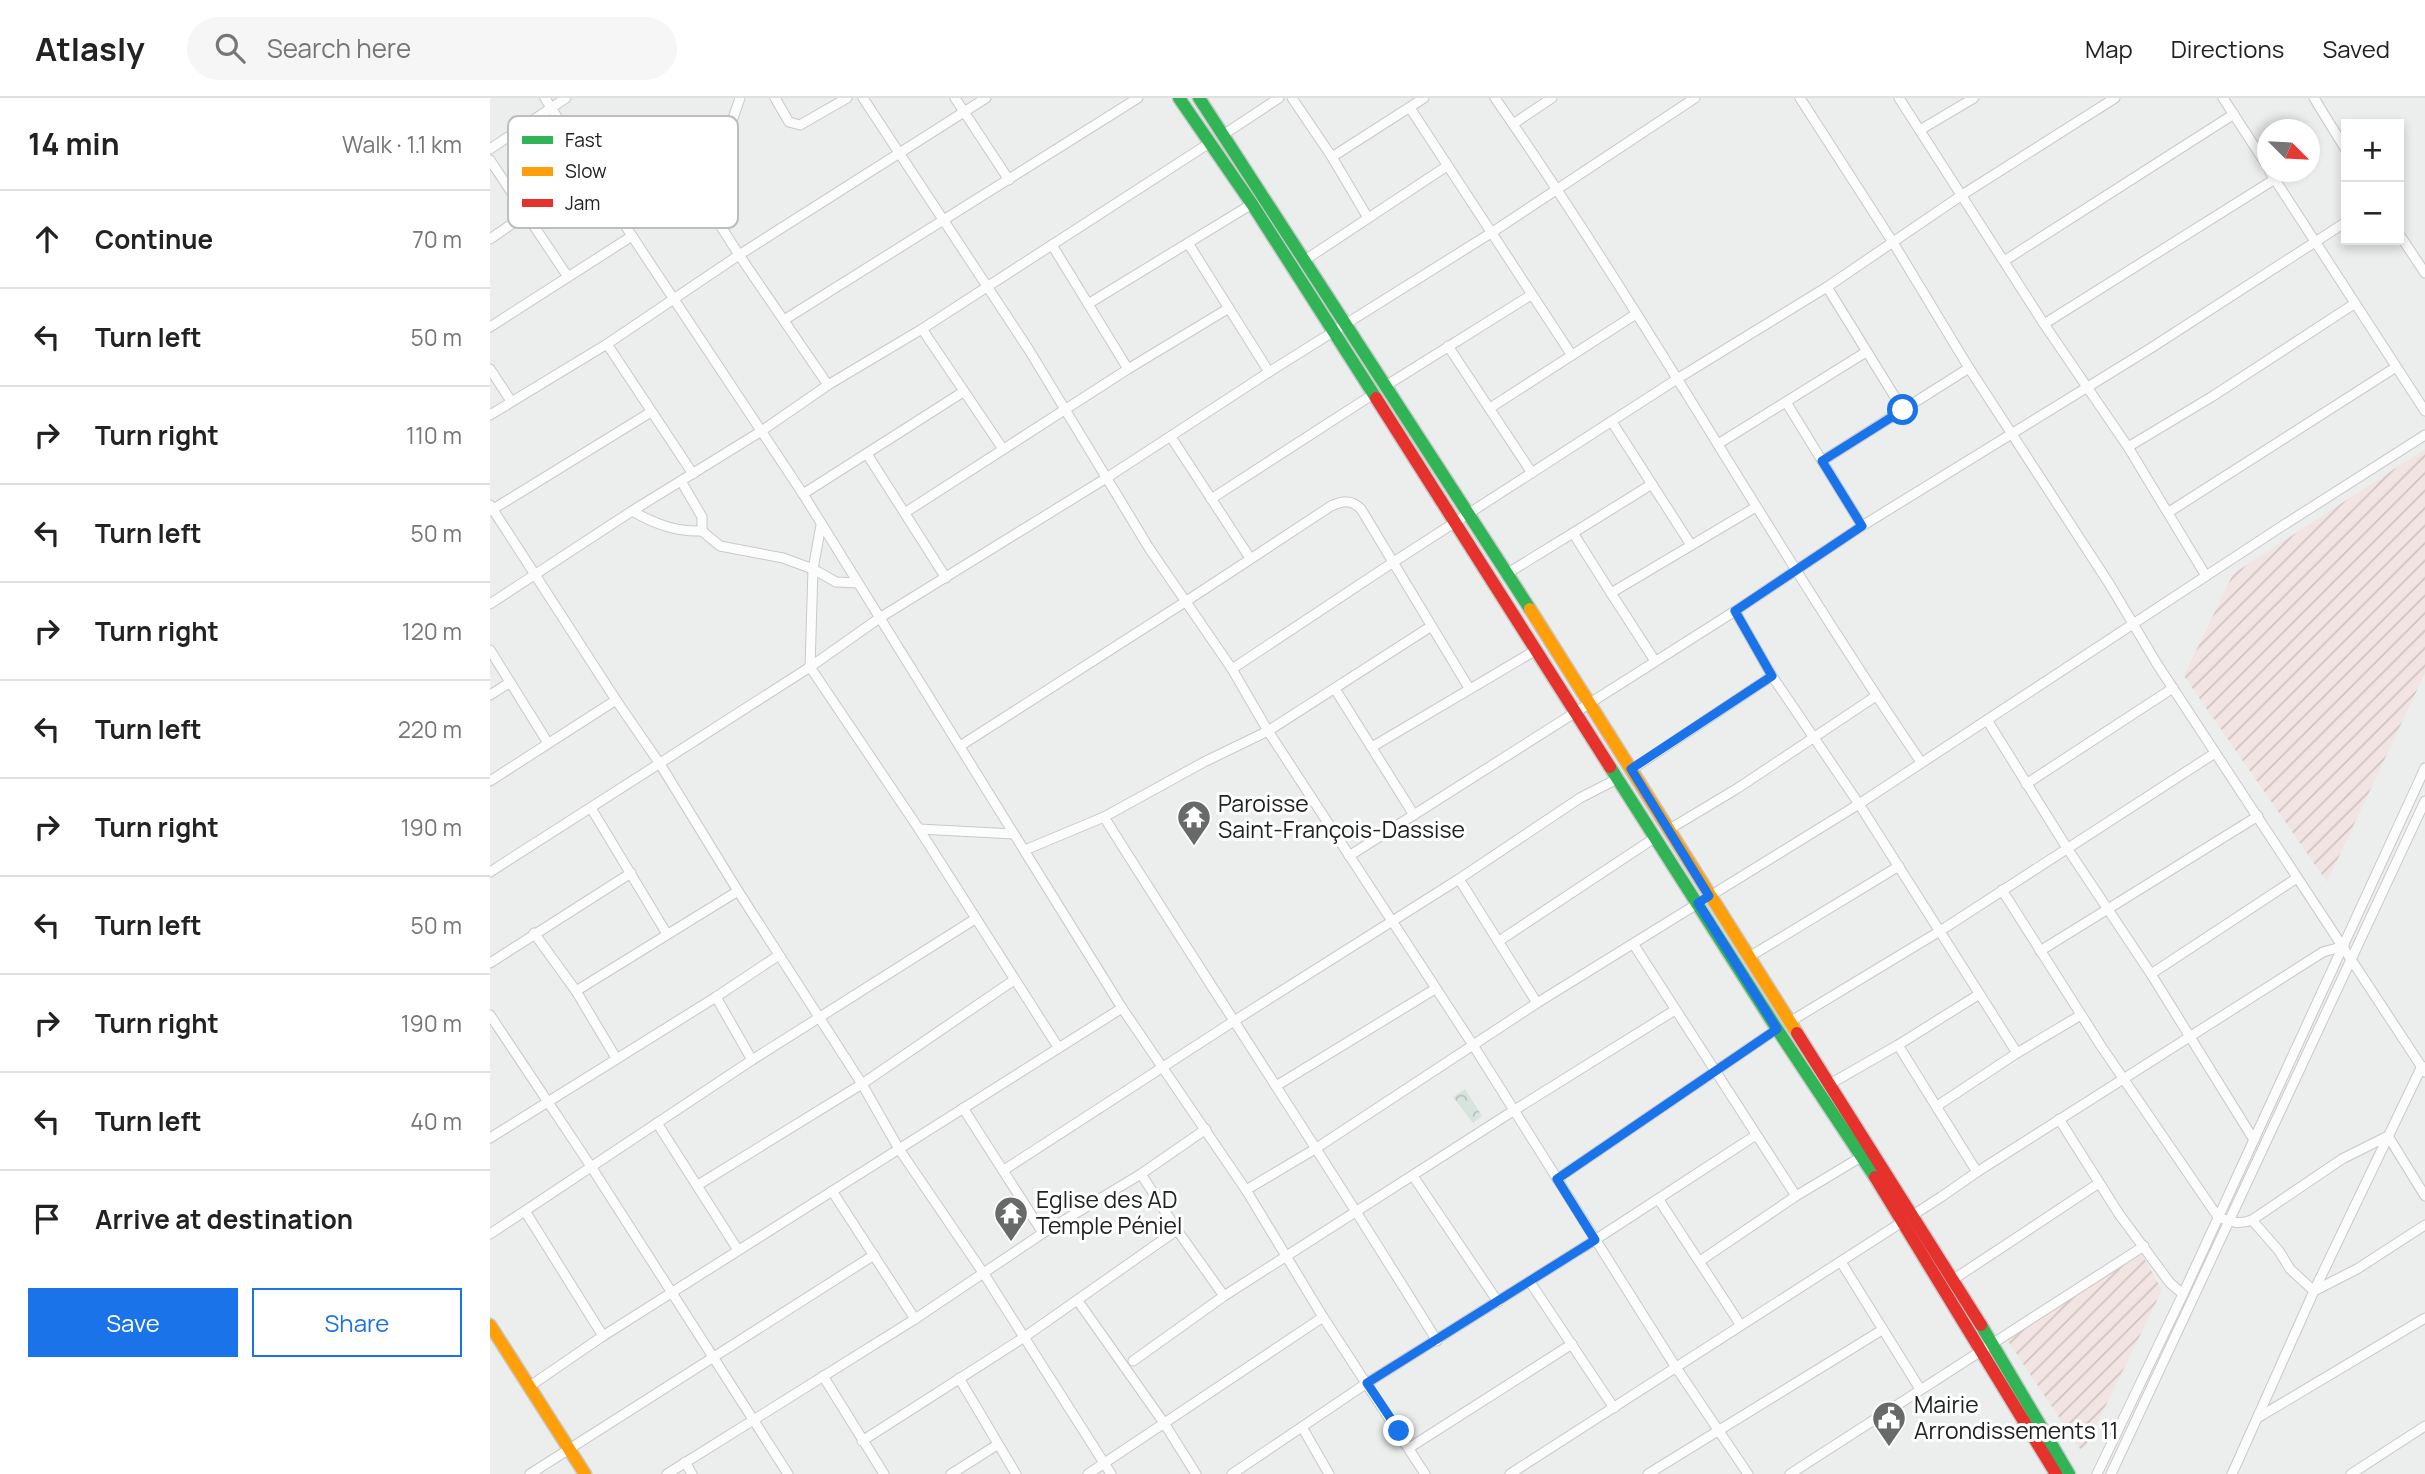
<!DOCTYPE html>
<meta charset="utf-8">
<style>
:root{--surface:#fff;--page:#f6f6f6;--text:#222;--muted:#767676;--line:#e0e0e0;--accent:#1a73e8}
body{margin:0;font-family:Manrope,sans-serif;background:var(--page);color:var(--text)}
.controls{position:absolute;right:21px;top:21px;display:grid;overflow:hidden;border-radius:0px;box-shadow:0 4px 10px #0003}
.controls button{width:63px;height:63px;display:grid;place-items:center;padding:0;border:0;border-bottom:2px solid var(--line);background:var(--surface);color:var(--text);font:35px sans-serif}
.compass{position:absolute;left:1767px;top:21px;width:63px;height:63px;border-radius:50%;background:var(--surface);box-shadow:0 4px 10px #0003;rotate:114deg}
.stop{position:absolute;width:21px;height:21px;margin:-16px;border:5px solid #1a73e8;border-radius:50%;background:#fff}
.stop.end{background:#1a73e8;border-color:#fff;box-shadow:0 2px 7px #0008}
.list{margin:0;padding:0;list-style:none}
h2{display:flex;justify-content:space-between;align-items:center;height:91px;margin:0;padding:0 28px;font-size:30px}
h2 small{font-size:23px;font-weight:400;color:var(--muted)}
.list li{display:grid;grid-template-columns:46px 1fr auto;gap:21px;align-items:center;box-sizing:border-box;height:98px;padding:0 28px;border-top:2px solid var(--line)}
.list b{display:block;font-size:26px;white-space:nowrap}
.list em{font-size:23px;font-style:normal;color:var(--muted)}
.actions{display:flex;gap:14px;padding:21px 28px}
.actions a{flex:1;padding:16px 0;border:2px solid var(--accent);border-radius:0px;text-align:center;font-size:24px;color:var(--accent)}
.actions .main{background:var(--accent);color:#fff}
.icon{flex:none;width:38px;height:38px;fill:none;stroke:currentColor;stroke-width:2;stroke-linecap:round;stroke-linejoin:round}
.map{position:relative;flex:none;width:1935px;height:1376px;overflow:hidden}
header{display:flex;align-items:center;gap:42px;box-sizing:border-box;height:98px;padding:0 35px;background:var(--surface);border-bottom:2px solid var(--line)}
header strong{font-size:33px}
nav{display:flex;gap:38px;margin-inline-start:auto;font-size:24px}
.search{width:490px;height:63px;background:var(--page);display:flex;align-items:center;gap:18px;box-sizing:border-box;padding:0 24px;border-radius:38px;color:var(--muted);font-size:26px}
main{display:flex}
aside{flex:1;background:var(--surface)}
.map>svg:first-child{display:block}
</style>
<header>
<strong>Atlasly</strong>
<div class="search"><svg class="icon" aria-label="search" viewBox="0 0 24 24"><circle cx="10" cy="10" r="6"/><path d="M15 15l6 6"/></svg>Search here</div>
<nav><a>Map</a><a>Directions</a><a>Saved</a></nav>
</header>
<main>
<aside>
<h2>14 min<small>Walk · 1.1 km</small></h2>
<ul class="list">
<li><svg class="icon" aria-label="ahead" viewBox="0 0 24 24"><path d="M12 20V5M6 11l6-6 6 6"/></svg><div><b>Continue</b></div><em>70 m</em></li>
<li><svg class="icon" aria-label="left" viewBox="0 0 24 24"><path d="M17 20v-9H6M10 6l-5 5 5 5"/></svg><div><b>Turn left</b></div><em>50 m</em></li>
<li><svg class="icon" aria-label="right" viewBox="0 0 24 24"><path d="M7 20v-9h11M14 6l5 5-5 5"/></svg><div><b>Turn right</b></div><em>110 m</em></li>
<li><svg class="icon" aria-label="left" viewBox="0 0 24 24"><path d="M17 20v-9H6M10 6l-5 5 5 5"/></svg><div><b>Turn left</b></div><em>50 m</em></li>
<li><svg class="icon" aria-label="right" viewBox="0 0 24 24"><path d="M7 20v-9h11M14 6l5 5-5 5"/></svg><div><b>Turn right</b></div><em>120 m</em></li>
<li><svg class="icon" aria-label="left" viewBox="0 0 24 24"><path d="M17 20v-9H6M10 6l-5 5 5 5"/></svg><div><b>Turn left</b></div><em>220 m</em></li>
<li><svg class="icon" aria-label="right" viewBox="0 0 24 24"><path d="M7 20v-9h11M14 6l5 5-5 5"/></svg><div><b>Turn right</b></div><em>190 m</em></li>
<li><svg class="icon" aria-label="left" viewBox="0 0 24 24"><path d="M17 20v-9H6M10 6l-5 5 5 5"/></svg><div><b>Turn left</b></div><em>50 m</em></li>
<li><svg class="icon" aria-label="right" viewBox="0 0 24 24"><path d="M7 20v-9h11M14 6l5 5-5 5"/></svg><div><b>Turn right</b></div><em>190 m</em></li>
<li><svg class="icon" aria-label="left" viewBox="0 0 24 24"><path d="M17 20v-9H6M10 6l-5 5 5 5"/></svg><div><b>Turn left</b></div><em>40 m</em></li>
<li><svg class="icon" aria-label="arrive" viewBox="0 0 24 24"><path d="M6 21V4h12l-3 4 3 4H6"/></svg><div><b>Arrive at destination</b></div></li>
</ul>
<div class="actions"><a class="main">Save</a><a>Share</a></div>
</aside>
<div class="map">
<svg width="1935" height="1376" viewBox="0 0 1935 1376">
<defs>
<pattern id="industrial-furrows" width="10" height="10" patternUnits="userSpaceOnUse" patternTransform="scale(1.75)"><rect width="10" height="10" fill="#f2e4e2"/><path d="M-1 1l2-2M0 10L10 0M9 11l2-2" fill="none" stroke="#cfc3c2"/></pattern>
<pattern id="park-crowns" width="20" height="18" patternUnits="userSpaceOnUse" patternTransform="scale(1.75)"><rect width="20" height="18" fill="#d7e4dd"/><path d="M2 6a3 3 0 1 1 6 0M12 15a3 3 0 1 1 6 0" fill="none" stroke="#b8c3bd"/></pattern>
</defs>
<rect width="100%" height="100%" fill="#eceded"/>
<g fill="url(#industrial-furrows)">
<polygon points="1935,351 1935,575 1837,784 1694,578 1743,476"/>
<polygon points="1651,1155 1672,1192 1596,1348 1590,1351 1516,1240"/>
</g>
<polygon fill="url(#park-crowns)" points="975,991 992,1018 983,1025 963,999"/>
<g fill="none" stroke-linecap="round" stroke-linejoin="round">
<g stroke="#c8c9c9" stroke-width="11">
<g id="street">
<polyline points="55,0 142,138 313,396 632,910 756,1092 833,1219 935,1376"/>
<polyline points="285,0 299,24 310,27 357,0"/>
<polyline points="373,0 539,252 659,450 742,571 778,633 983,947 1185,1268 1258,1376"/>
<polyline points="465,0 519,82"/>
<polyline points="802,0 842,59 878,120"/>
<path d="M1005,0C1155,216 1283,447 1431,664"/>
<polyline points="1310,0 1404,146 1479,270 1620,487 1667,566 1935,974"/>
<polyline points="1409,0 1554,226 1638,349 1716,478"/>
<polyline points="1733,0 1778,69"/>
<polyline points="1824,0 1856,52"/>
<polyline points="920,10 1081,256"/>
<polyline points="1023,26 1062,0"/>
<polyline points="1430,32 1484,0"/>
<polyline points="733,37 789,0"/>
<polyline points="0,51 76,0"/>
<polyline points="842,59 934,0"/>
<polyline points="0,62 78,179"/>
<polyline points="1780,74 1935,313"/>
<polyline points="103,77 163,41 168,40 177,43 249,157 338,287"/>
<polyline points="215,101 250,0"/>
<polyline points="1909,136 1935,175"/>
<polyline points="0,141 35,117"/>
<polyline points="698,145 779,274"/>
<polyline points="562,147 638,271"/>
<polyline points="815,162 957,68"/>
<polyline points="1514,163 1744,16"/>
<polyline points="1337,189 1413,312"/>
<polyline points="598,206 762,106"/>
<polyline points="294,222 648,0"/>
<polyline points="1554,226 1785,81"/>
<polyline points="0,229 142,138"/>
<polyline points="432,231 513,351"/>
<polyline points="117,246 203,376"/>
<polyline points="958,248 1042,375"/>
<polyline points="0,271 21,303"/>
<polyline points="897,287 1041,197"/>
<polyline points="1296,304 1372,428"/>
<polyline points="1000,310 1146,216"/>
<polyline points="0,317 117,246 249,157 496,0"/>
<polyline points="1122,324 1201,447"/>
<polyline points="681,339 760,460"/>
<polyline points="1228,346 1376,254"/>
<polyline points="1638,349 1723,298 1864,206"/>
<polyline points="377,356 456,480"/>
<polyline points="1332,363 1479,270"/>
<polyline points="313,396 473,294"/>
<polyline points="721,401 882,297"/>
<polyline points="0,407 126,602 170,666 248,793 372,986 409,1051 494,1176 621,1376"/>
<polyline points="0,413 161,314"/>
<path d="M142,413C165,426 186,434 212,433V419L191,383"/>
<polyline points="416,414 638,271 739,210"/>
<polyline points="1679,414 1906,269"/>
<polyline points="331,427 323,471 320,569 429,731 568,949"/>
<polyline points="212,433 230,448 293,460 323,471 346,484 368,485"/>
<polyline points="1018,475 1083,435"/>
<polyline points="1121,495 1083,435 1162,386"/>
<polyline points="0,506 142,413 270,334 338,287 432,231 721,44"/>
<polyline points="1245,513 1282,578 1369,706 1527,955"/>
<polyline points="0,552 58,645"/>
<polyline points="1165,563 1121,495 1266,409"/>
<polyline points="742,571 902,465 1187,281 1337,189 1472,97 1625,0"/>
<polyline points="845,591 924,717"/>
<polyline points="0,597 19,585"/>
<polyline points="1497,622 1577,750 1661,876 1764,1042"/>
<path d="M470,648L695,504L841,408C853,403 861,401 871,411L979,590"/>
<polyline points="882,649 1046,552"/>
<polyline points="1141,672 1282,578"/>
<polyline points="0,683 126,602"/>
<polyline points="1536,686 1683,590"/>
<polyline points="101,710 177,836"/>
<polyline points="614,719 714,664 778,633 940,529"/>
<polyline points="429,731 524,736"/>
<polyline points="1178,732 1248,690 1386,598"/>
<path d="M535,752L614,719C724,894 838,1066 947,1243"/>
<polyline points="859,758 1245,513 1372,428 1661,250 1856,124"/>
<polyline points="0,774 320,569 391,519 618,379 779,274 1001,135 1205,0"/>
<polyline points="969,781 1047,905"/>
<path d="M1512,792L1611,948L1728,1119C1741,1124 1749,1127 1762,1122L1852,1061L1898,1038L1935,1098"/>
<polyline points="44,835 86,893 126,960"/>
<polyline points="1009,843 1166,739"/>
<polyline points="1144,847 1306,1098"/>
<polyline points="1550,853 1768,718"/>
<polyline points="1259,859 1409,768"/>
<polyline points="0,865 141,775"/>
<polyline points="1661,876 1807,780"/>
<polyline points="86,893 248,793"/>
<polyline points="226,899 262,962"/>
<polyline points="0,917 102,1070 298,1376"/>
<polyline points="1301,923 1450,833 1725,655"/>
<polyline points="1408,947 1487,1074"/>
<polyline points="1340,986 1408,947 1488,897"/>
<polyline points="786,988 945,891"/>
<polyline points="1447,1008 1527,955 1591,917"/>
<polyline points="473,1010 553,1135"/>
<polyline points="1569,1021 1629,1116 1680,1185 1693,1196"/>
<polyline points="167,1025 248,1152"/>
<polyline points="0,1040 226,899 289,857"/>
<polyline points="514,1072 744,923 969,781 1090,700 1129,680"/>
<polyline points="651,1076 687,1132 734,1198"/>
<polyline points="923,1078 1008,1204"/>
<polyline points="1067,1081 1287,931"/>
<polyline points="208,1087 372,986 524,882"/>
<polyline points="756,1092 825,1051 1047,905 1369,706 1786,432 1935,337"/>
<polyline points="342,1093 425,1221"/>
<polyline points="1169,1102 1250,1226"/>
<polyline points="35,1113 113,1238"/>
<polyline points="1762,1122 1789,1153 1800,1171 1824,1193 1867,1171 1935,1127"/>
<polyline points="0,1136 262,962 485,821"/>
<polyline points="1210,1163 1306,1098 1371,1059"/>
<polyline points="1351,1164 1430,1291"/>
<polyline points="1464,1181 1609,1085"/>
<polyline points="1040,1184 1124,1310"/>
<polyline points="588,1203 674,1325 706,1376"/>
<polyline points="643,1263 734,1198 1023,1013 1185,912"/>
<polyline points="333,1278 394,1376"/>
<polyline points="469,1280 526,1376"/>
<polyline points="40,1288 113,1238 632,910"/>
<polyline points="1769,1319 1935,1220"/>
<polyline points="812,1329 839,1376"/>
<polyline points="372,1343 533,1240 687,1132"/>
<polyline points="919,1350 1082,1246"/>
<polyline points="195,1364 202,1376"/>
<polyline points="40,1376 384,1157"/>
<polyline points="177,1376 425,1221 553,1135 651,1076 716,1031"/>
<polyline points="461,1376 507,1347"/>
<polyline points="598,1376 833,1219"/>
<polyline points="742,1376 877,1285 1105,1142 1266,1037"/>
<polyline points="1020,1376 1451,1099 1487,1074 1833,854 1854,848"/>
<polyline points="1158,1376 1392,1232"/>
<polyline points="1300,1376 1654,1148"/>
<polyline points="1607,1376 1693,1196 1935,670"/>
<polyline points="1621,1376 1935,703"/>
<polyline points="1742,1376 1824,1193 1932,968"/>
<polyline points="1861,1376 1935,1328"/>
</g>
</g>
<g stroke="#c8c9c9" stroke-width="15">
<g id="fast">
<polyline points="689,0 762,106 886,300"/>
<polyline points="709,0 1040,511"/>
<polyline points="1120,669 1287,931 1385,1079"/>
<polyline points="1491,1227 1579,1376"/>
</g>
</g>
<g stroke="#c8c9c9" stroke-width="15">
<g id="slow">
<polyline points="1040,511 1307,935"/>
<polyline points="0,1227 95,1376"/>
</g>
</g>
<g stroke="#c8c9c9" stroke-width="15">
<g id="jam">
<polyline points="886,300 1120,669"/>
<polyline points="1307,935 1491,1227"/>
<polyline points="1385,1079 1566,1376"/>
</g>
</g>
<use href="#street" stroke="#fcfcfc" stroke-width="9"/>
<use href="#fast" stroke="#30b455" stroke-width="12"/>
<use href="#slow" stroke="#ff9f0a" stroke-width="12"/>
<use href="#jam" stroke="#e5322d" stroke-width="12"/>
</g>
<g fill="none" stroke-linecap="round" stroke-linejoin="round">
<polyline stroke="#1a73e8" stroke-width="9" points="909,1333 877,1285 1105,1142 1067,1081 1287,931 1208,805 1219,798 1141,671 1282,578 1245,513 1372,428 1332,363 1413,312"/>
</g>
<defs>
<g id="temple-pin" transform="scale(1.75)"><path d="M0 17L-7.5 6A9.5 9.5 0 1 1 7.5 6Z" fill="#686969" stroke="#fff"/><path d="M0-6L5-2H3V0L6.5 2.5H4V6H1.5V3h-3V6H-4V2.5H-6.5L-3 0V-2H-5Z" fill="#fff"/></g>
<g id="civic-pin" transform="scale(1.75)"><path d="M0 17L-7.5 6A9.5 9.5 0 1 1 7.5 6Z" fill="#686969" stroke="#fff"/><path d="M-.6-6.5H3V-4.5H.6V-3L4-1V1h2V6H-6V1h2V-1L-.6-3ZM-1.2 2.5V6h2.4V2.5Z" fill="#fff"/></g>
</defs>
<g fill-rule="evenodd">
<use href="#temple-pin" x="704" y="719"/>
<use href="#temple-pin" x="521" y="1115"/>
<use href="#civic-pin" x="1399" y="1320"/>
</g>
<g text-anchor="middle" stroke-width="6" stroke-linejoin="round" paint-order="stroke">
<g font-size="23" fill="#212222" stroke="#fff" text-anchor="start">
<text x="728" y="714">Paroisse<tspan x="728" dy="26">Saint-François-Dassise</tspan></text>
<text x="546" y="1110">Eglise des AD<tspan x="546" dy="26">Temple Péniel</tspan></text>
<text x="1424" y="1315">Mairie<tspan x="1424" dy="26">Arrondissements 11</tspan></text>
</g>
</g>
<rect x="18" y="18" width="230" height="112" rx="10" fill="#fff" stroke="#bcbdbd" stroke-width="2"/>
<rect x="32" y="38" width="31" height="8" fill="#30b455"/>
<rect x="32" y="69" width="31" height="9" fill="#ff9f0a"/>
<rect x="32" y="101" width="31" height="8" fill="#e5322d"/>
<g font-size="19" fill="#212222">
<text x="75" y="49">Fast</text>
<text x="75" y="80">Slow</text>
<text x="75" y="112">Jam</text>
</g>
</svg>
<div class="controls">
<button>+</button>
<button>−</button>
</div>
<svg class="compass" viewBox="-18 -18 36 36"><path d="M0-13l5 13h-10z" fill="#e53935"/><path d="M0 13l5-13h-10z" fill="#767676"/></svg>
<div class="stop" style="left:1413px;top:312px"></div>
<div class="stop end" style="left:909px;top:1333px"></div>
</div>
</main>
